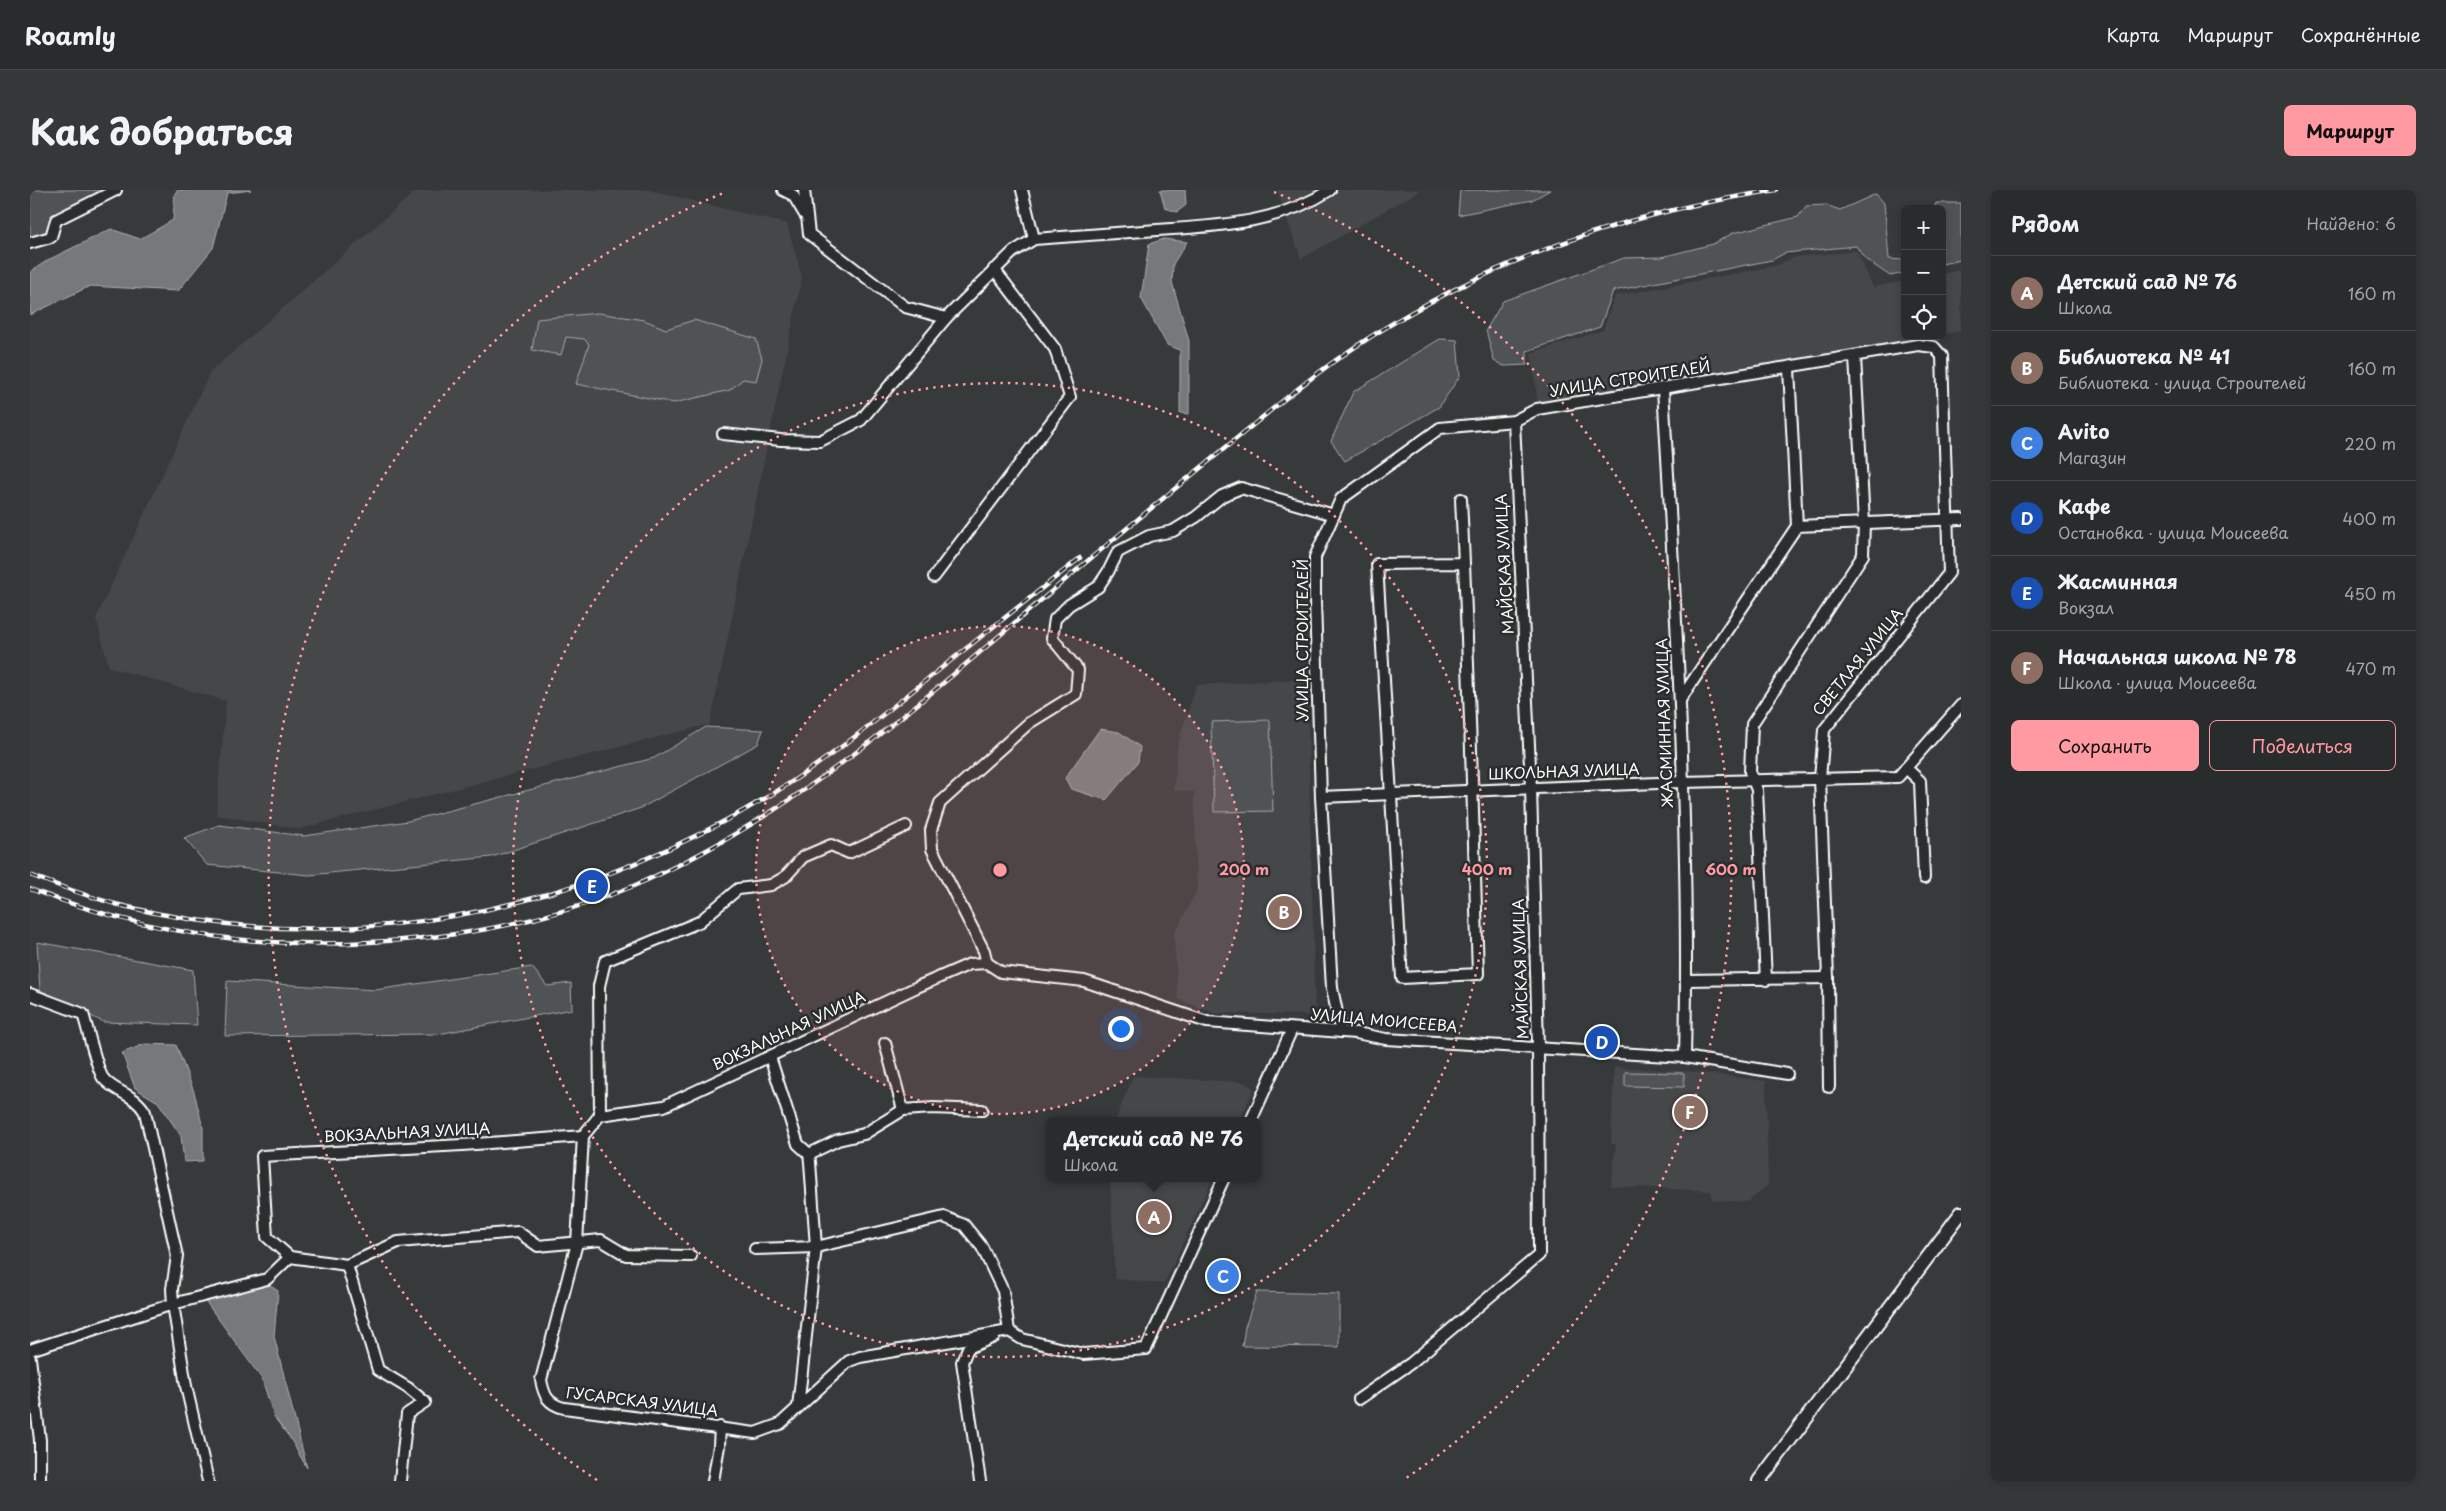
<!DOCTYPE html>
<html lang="ru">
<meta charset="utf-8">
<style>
:root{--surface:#292c2c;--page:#353838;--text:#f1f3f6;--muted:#a5a7a9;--line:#454848;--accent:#ff9aa2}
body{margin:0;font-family:"Playpen Sans",sans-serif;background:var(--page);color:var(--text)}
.controls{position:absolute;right:15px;top:15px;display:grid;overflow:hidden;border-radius:8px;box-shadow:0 2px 8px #0003}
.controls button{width:45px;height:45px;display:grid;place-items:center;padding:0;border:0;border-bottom:1px solid var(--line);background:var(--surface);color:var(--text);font:25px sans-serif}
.you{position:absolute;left:1090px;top:838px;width:18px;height:18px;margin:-12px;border:4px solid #fff;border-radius:50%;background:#1a73e8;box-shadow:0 0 0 8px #1a73e833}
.badge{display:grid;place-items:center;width:32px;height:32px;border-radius:50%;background:var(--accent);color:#fff;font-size:16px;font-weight:700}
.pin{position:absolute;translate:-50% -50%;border:2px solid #fff;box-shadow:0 1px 5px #0006}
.popup{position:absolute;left:1016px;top:927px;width:215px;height:65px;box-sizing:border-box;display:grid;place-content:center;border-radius:8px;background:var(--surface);filter:drop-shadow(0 1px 4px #0005);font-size:16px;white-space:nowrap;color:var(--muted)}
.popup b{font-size:19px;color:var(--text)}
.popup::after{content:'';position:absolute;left:50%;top:100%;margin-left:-10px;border:10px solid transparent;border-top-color:var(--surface)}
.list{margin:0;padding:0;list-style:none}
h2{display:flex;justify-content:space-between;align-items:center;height:65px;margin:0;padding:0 20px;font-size:21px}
h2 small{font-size:16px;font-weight:400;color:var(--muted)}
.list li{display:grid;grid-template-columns:32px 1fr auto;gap:15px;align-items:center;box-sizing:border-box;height:75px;padding:0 20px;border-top:1px solid var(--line)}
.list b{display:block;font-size:19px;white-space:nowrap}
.list p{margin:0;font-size:16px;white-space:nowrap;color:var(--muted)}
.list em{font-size:16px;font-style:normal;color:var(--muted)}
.actions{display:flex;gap:10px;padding:15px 20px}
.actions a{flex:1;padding:11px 0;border:1px solid var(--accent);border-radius:8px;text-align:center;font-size:18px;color:var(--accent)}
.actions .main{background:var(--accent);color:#111}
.icon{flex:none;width:28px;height:28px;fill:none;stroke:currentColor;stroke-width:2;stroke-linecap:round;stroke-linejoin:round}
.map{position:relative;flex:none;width:1931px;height:1291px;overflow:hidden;border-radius:8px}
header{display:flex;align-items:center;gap:30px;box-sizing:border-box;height:70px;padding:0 25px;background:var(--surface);border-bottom:1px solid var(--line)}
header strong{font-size:24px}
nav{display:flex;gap:28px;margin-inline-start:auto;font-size:18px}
.intro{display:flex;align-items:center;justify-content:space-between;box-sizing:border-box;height:120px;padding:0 30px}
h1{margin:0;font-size:35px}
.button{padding:12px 22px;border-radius:8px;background:var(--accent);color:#111;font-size:18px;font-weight:700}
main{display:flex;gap:30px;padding:0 30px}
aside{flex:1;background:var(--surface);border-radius:8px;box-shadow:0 2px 8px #0003}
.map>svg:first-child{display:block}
</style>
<header>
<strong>Roamly</strong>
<nav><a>Карта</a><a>Маршрут</a><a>Сохранённые</a></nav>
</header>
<div class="intro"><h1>Как добраться</h1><a class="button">Маршрут</a></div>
<main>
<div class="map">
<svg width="1931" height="1291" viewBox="0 0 1931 1291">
<rect width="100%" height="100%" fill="#373a3b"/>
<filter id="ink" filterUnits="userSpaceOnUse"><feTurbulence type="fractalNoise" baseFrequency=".02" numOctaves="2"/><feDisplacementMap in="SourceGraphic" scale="10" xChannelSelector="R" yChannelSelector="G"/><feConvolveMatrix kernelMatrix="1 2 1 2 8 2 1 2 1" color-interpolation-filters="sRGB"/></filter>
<g filter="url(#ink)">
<g fill="#444748">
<polygon points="387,0 619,0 757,34 772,87 680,534 269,639 186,625 196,511 79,477 66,428 180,182"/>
<polygon points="1247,0 1391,0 1271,69"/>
<polygon points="1827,61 1843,97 1875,91 1875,146 1900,146 1508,214 1501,163 1573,140 1585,106 1745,76 1765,67"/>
<polygon points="1931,80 1931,141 1912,144 1912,84"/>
<polygon points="1277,489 1285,825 1183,823 1148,809 1144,745 1167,700 1164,602 1144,600 1147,557 1166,495"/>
<polygon points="1584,877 1666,882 1736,891 1738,995 1718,1012 1682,1010 1681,1001 1581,996 1586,954 1581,954"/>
<polygon points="1103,886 1213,892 1224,898 1210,931 1085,931"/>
<polygon points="1080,988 1183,988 1134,1094 1085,1089"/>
</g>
<g fill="#505354" stroke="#a8a9aa">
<polygon points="0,0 72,0 21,27 17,42 0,47"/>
<polygon points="1430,0 1520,0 1502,10 1428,25"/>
<polygon points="1846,4 1854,13 1859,69 1875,70 1875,83 1860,86 1835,69 1826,56 1755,63 1742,70 1583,101 1570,137 1497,161 1497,175 1474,176 1464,171 1456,140 1473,111 1594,68 1632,67 1683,54 1703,43 1768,27 1776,16 1796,15 1810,20"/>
<polygon points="1906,13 1931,13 1931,70 1912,74 1912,19 1904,19"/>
<polygon points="568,123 614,130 636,139 664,130 726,149 732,169 726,191 713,189 700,200 644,213 546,194 559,154 554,149 536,147 531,165 502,160 507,129"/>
<polygon points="1410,149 1427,150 1430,186 1409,217 1315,271 1301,251 1323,202"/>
<polygon points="1240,530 1243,621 1184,622 1181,532"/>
<polygon points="676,537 733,540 728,554 611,618 462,667 279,685 177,675 154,648 189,635 274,646 378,631 624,568"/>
<polygon points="7,752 163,780 167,835 73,832 10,800"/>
<polygon points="502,777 517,796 541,793 542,819 408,844 195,846 197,791 345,800"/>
<polygon points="1595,882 1654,883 1654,897 1595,896"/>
<polygon points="1227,1102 1309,1104 1309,1157 1212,1156 1215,1137"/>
</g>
<g fill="#767879" stroke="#adaeaf">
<polygon points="148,0 221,0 197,3 183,58 148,101 60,96 0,125 0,82 18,70 81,39 110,49 143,30 145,3"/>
<polygon points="1130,0 1155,0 1156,15 1147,22 1135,18"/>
<polygon points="1134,49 1157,52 1143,74 1142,92 1159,151 1159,224 1150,223 1150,160 1137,155 1111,108 1119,54"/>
<polygon points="1070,539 1089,542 1110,557 1108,572 1076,610 1041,599 1035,588"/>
<polygon points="115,854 146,855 164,902 173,938 173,971 154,972 151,946 128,912 105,898 92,863"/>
<polygon points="240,1095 248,1101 244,1146 277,1278 260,1248 244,1227 232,1189 176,1112 198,1101"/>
</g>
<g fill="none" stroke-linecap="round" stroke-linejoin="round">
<g stroke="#fff" stroke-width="14">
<g id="minor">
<polyline points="753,0 763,5 775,25"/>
<polyline points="774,0 779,44 875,117 916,128"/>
<polyline points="992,0 1004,49"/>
<polyline points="0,53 21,47 26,30 86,0"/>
<path d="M1633,199C1646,421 1660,644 1655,867"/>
<path d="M693,244L751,250L790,251L831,230L916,128L983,62L1004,49C1045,46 1086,43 1127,40C1187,36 1248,34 1300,0"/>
<path d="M1431,309C1439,467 1443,625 1448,784L1372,788L1347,374L1434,373"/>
<polyline points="1767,336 1931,329"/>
<polyline points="904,387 1040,207 1025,159 964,79"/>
<polyline points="1650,510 1767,336 1759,179"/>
<polyline points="1876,578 1890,591 1894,688"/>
<polyline points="1291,607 1652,592 1868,587 1931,515"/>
<path d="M876,636L819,663L801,655L773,667L755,687L741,695L708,699L669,732L575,771L569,796L570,925L553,946L547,1053L511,1190C514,1206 518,1214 534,1218L725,1243L750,1234L819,1171L830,1167L979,1141L992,1149L1053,1164L1116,1159L1194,988"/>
<polyline points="957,773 971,782 1054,791 1177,832 1326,843 1356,849 1655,867 1757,884"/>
<polyline points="957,773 954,761 902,659 901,640 910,613 999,533 1046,504 1048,480 1022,448 1025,429 1039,415 1068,397 1078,382 1088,362 1119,346 1143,341 1166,327 1192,306 1211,298 1304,325"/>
<polyline points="1657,790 1798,788"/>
<polyline points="1736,790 1727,600 1720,582 1722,534 1833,365 1834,333 1825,167"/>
<path d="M0,804L53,824C57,836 67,880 73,888C85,903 104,903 115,922L147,1066L142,1099L143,1114L156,1196L178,1291"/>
<polyline points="1311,842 1302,798 1291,607 1285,410 1285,367 1311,309 1410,238 1484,231 1507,219 1888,155 1904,157 1912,166 1919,383 1794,540 1790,589 1798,788 1799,897"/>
<polyline points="855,853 873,920"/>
<polyline points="740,867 768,954 779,964 780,972 786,1057 768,1217"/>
<polyline points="570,925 634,916 887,797 940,774 957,773"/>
<polyline points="1221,931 1262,839"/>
<polyline points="779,964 808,950 834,944 873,920 903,918 952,920"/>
<polyline points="725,1059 786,1057 914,1027 934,1035 952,1057 973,1101 979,1141"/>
<polyline points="317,1075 260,1067 237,1047 232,966 432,955 553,946"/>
<polyline points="317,1075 368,1052 488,1042 508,1056 571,1050 596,1065 661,1066"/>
<polyline points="317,1075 348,1180 378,1198 395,1212 377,1224 370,1291"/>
<polyline points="0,1160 143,1114 237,1089 260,1067"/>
<polyline points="0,1168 10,1250 10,1291"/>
<polyline points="1329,1209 1381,1173 1509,1065 1508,857 1501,598 1484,231"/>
<polyline points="683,1291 689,1256 690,1237"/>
<polyline points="950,1291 932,1172 938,1158 964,1147"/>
</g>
</g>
<g stroke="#fff" stroke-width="16">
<polyline id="major" points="1729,1291 1931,1023"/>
</g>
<use href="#minor" stroke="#2a2d2e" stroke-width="10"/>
<use href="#major" stroke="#2a2d2e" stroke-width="12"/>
<g stroke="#fff" stroke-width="4.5">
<g id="rail">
<path d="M0,685C29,696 59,707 89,715C318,771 544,724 744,603C796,571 843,533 890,495C943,453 997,410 1050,368"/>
<path d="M0,699C109,741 224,759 340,752C429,748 519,731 601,697C742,637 860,539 976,440C1046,380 1117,321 1189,263C1228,231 1265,199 1306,170C1404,101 1522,49 1639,21C1674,12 1710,6 1746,0"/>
</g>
</g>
<use href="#rail" stroke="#2a2d2e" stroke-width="2.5" stroke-dasharray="8" stroke-linecap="butt"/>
</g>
</g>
<circle cx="970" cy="680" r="244" fill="#ff9aa2" fill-opacity=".12"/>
<g fill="none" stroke="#ff9aa2" stroke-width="2.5" stroke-dasharray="2.5 5">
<circle cx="970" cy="680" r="244"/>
<circle cx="970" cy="680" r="487"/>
<path d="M567 1290A731 731 0 0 1 696 2M1244 2A731 731 0 0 1 1373 1290"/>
</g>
<g text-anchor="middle" stroke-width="5" stroke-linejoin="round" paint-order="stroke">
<g font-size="15" fill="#fff" stroke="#2a2d2e">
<text transform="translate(1600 189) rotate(-9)" y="5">УЛИЦА СТРОИТЕЛЕЙ</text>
<text transform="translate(1475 374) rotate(-93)" y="5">МАЙСКАЯ УЛИЦА</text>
<text transform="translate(1273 450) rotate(-90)" y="5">УЛИЦА СТРОИТЕЛЕЙ</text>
<text transform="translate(1828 472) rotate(-51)" y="5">СВЕТЛАЯ УЛИЦА</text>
<text transform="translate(1635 533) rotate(-92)" y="5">ЖАСМИННАЯ УЛИЦА</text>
<text transform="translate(1534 582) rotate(-2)" y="5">ШКОЛЬНАЯ УЛИЦА</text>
<text transform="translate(1491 779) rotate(-92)" y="5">МАЙСКАЯ УЛИЦА</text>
<text transform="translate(1354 831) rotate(5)" y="5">УЛИЦА МОИСЕЕВА</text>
<text transform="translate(759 841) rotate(-25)" y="5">ВОКЗАЛЬНАЯ УЛИЦА</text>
<text transform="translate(377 943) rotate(-3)" y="5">ВОКЗАЛЬНАЯ УЛИЦА</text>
<text transform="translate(612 1212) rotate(7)" y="5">ГУСАРСКАЯ УЛИЦА</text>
</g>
</g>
<circle cx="970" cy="680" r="8" fill="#ff9aa2" stroke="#2a2d2e" stroke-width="2.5"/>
<g font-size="15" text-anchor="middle" font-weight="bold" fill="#ff9aa2" stroke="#2a2d2e" stroke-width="5" stroke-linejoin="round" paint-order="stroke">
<text x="1214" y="685">200 m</text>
<text x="1457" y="685">400 m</text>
<text x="1701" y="685">600 m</text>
</g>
</svg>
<div class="controls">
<button>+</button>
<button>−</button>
<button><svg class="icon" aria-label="locate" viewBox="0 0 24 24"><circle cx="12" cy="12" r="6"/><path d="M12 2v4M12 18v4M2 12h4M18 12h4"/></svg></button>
</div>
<div class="you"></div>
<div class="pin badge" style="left:1124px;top:1027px;background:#8d6e63">A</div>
<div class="popup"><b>Детский сад № 76</b>Школа</div>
<div class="pin badge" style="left:1254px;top:722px;background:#8d6e63">B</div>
<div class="pin badge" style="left:1193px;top:1086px;background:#3f7fe0">C</div>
<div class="pin badge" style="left:1572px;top:852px;background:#1a4fb4">D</div>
<div class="pin badge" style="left:562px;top:696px;background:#1a4fb4">E</div>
<div class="pin badge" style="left:1660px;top:922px;background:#8d6e63">F</div>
</div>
<aside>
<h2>Рядом<small>Найдено: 6</small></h2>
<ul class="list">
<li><span class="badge" style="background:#8d6e63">A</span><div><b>Детский сад № 76</b><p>Школа</p></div><em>160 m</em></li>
<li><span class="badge" style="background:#8d6e63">B</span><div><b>Библиотека № 41</b><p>Библиотека · улица Строителей</p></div><em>160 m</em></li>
<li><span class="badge" style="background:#3f7fe0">C</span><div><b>Avito</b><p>Магазин</p></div><em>220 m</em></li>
<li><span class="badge" style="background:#1a4fb4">D</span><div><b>Кафе</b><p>Остановка · улица Моисеева</p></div><em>400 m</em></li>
<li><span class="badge" style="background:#1a4fb4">E</span><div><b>Жасминная</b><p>Вокзал</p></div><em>450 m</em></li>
<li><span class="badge" style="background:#8d6e63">F</span><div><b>Начальная школа № 78</b><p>Школа · улица Моисеева</p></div><em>470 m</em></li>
</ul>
<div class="actions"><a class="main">Сохранить</a><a>Поделиться</a></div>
</aside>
</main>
